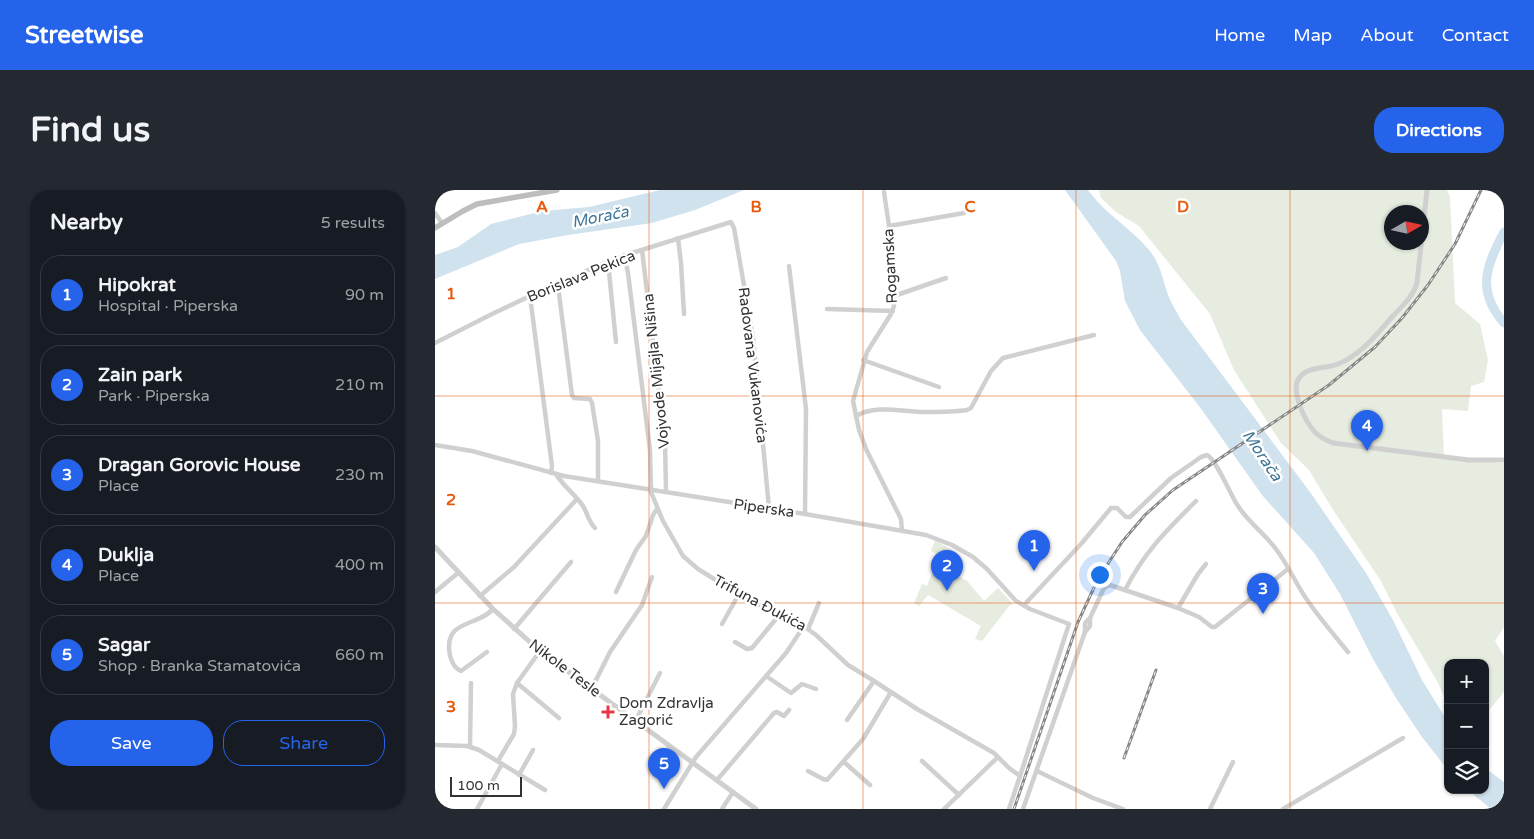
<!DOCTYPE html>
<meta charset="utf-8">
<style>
:root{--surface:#171b24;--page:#242831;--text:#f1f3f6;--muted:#9ea1a6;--line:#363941;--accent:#2563eb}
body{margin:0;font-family:"Varela Round",sans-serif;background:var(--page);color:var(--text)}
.controls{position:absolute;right:15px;bottom:15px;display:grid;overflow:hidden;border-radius:10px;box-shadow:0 1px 4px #0004}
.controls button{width:45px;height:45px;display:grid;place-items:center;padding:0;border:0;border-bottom:1px solid var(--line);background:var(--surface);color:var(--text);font:25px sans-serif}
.compass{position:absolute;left:949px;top:15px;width:45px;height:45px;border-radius:50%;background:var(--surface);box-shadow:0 1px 4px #0004;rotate:81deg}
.scale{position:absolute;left:15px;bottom:12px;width:72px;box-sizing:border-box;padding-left:5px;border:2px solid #333;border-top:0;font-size:14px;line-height:18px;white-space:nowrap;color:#333;-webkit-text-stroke:4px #fff;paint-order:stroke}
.you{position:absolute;left:664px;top:384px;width:18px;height:18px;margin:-12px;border:4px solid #fff;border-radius:50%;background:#1a73e8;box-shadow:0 0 0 8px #1a73e833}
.badge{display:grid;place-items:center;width:32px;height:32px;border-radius:50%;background:var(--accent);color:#fff;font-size:16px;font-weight:700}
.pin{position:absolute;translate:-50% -41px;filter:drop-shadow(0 1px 2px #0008)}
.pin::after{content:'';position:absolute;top:26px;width:18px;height:15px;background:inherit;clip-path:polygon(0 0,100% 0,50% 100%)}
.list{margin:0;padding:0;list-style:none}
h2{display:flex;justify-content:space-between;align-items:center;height:65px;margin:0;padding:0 20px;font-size:21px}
h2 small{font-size:16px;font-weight:400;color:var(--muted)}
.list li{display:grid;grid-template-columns:32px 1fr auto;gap:15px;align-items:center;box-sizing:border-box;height:80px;margin:0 10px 10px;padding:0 10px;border:1px solid var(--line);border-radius:20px}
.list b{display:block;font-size:19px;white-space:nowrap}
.list p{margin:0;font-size:16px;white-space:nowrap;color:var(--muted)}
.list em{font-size:16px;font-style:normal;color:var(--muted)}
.actions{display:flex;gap:10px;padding:15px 20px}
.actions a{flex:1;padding:11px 0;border:1px solid var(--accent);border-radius:20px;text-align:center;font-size:18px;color:var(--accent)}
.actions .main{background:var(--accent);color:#fff}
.icon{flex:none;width:28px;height:28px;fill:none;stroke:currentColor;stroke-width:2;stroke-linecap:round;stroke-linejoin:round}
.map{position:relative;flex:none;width:1069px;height:619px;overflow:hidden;border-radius:20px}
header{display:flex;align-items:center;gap:30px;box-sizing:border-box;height:70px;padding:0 25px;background:var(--accent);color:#fff}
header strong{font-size:24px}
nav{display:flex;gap:28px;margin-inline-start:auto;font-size:18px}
.intro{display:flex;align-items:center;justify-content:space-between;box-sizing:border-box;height:120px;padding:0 30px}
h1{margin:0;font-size:35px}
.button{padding:12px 22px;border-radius:20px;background:var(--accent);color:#fff;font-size:18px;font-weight:700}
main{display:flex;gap:30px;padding:0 30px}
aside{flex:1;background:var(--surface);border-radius:20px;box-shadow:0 1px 4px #0004}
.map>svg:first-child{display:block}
</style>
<header>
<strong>Streetwise</strong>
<nav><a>Home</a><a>Map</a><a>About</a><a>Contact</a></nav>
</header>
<div class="intro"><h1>Find us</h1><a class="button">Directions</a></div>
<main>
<aside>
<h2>Nearby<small>5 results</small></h2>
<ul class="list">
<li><span class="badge">1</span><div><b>Hipokrat</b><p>Hospital · Piperska</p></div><em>90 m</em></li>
<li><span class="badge">2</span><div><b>Zain park</b><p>Park · Piperska</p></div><em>210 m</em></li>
<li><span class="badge">3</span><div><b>Dragan Gorovic House</b><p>Place</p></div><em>230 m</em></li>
<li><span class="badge">4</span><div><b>Duklja</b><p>Place</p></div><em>400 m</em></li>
<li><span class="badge">5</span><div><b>Sagar</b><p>Shop · Branka Stamatovića</p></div><em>660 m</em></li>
</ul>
<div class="actions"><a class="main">Save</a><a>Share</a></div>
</aside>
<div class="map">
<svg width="1069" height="619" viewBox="0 0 1069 619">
<rect width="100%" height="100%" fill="#fff"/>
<g fill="#e6ecdf" fill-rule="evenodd">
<path d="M664,0H1012L1015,7L1020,113L1045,134L1053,170L1049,192L1036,196L1033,221L1007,219L1009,269L1069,273V437L1060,451L1069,466V502L1050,525V473H1013V515L1002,491L963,425L946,391L898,320L874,280L846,253L799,180L775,124L704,36L681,22L666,8ZM956,22H986V52H956Z"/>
<polygon points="500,350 522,363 516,369 518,372 513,380 532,391 549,411 563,398 578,414 574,416 547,451 540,449 546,436 493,405 484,416 479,413 487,394 492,396 504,365 496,361"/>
</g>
<g fill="#cfe2ee">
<polygon points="225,0 309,0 260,20 217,33 133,45 84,54 0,89 0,65 23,57 56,34 107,21 154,17"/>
<path d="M630,0H653C670,24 696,38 714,60C725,74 726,83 731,99C734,110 741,120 746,130L875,302L931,383L958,430L987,490L1013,532V580L987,547L961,508L938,469L905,404L879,363L827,305L767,220L705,140L690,111L685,81L681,71Z"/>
<polygon points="1050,578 1069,592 1069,619 1056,619 1033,600 1050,600"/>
</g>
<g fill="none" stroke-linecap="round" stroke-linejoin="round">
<path stroke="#cfe2ee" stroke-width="9" d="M1069,42C1051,76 1041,101 1069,133"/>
<g stroke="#d0d0d0" stroke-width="4.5">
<polyline points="449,2 454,36 459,116 456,124 432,162 418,211 424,240 431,259 466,329 467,341"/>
<polyline points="0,23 7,33"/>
<polyline points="454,36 529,23"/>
<polyline points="243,48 246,73 249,124"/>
<polyline points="207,60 230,252 231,301"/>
<polyline points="189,65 193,83 215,260 216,302 228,331 248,366 263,379 300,402 336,421 359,429 381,445 413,475 439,491 482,519 559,563 574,578 585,586 574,619"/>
<polyline points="173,72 181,152"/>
<polyline points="354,76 371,219 370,324"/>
<polyline points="123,96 137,205 139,208 155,209 157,213 163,251 163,291"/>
<polyline points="95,106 117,276 116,283"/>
<polyline points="459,106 511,88"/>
<polyline points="392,119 458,121"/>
<polyline points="0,153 57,124 95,106 131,92 159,77 194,64 296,32 299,38 318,147 334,318"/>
<polyline points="428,170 504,197"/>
<path d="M421,226C441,214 468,222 490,222C503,222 519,222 532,220L536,218L556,181L568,168L659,145"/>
<polyline points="0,255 37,261 129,286 370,324 491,345 517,355 538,367 552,379 581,411 595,419 634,434 585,586"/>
<path d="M121,284C128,296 140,304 148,316C153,324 153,331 160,338"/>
<path d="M690,400C710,361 731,341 761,311"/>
<polyline points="0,402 23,383"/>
<polyline points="181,402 201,360 211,346 218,325 222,319"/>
<polyline points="45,406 79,377 142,309"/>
<path d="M589,415L646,354L676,318H682L691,327H695L736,288L766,267L772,265C781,269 796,306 803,316C813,332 830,344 841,359C854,376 862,397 875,414C887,431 900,446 913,462"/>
<polyline points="743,418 763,384 771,374"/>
<polyline points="287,434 304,404"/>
<polyline points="79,439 136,372"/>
<polyline points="373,439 384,413"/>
<polyline points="650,442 650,433 655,428"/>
<polyline points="300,452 312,459 317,458 345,424"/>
<path d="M52,462L26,481C19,478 17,472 15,466C7,429 43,437 58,419"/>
<polyline points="331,486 356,503 367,494 381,499"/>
<polyline points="82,493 124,528"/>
<polyline points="157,498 175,462 207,415 217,387"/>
<polyline points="201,530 225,483"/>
<polyline points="412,530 439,491"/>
<polyline points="0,555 32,556 44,560 110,600"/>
<polyline points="35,556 36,493"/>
<polyline points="63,571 79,544 80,536 78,504 82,493 105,461"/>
<polyline points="487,571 524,605"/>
<polyline points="409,572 435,595"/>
<polyline points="373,581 388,589 392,590 428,549 456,502"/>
<polyline points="602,581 658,608 688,619"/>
<polyline points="84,585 98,560"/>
<polyline points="282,590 339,523 342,522 349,526 354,520"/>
<polyline points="0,618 2,619"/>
<polyline points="42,619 67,574"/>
<polyline points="229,619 261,567 351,463 369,436"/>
<polyline points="287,619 298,602"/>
<polyline points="509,619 563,567"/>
<polyline points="588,619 650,442 655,436 655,428 669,398 675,395 743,418 764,427 777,437 780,437 853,379"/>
<polyline points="775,619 798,572"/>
<polyline points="848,619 968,548"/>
</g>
<g stroke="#d0d0d0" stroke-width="5">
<path d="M992,0L982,93C978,107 967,116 957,127C941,145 926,165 903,174C891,179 872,176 864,188C855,200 870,231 879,241C884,247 890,250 898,253L1034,270H1069"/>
<polyline points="0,357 58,419 105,461 321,619"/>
</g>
<polyline stroke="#bdbdbd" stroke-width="5.5" points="0,38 28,21 42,14 122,0"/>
<g stroke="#888" stroke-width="3">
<g id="rail">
<polyline points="689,568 721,480"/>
<polyline points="579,619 643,432 663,389 687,352 710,325 738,300 894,195 940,157 967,128 993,95 1020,54 1046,0"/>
</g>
</g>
<use href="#rail" stroke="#fff" stroke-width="1" stroke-dasharray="4" stroke-linecap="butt"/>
</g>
<path fill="none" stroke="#e8590c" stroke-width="1" stroke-opacity="0.55" d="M214,0V619M428,0V619M641,0V619M855,0V619M0,206H1069M0,413H1069"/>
<path fill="#e63946" stroke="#fff" stroke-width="2" d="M170.5 514.5h5v5h5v5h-5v5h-5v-5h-5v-5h5z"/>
<g text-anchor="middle" stroke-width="5" stroke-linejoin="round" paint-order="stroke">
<g font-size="15" fill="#333" stroke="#fff">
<text transform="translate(455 76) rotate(-93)" y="5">Rogamska</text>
<text transform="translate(146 86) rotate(-22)" y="5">Borislava Pekica</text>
<text transform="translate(318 175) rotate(83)" y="5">Radovana Vukanovića</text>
<text transform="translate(221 181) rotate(-96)" y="5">Vojvode Mijajla Nišina</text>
<text transform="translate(329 318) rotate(8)" y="5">Piperska</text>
<text transform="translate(325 413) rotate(28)" y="5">Trifuna Đukića</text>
<text transform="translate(130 478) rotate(37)" y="5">Nikole Tesle</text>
</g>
<g font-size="15" fill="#333" stroke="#fff" text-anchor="start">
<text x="184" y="518">Dom Zdravlja<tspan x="184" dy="17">Zagorić</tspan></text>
</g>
<g font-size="16" font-style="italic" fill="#3f7597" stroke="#fff">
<text transform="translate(165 26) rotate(-11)" y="6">Morača</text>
<text transform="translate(828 265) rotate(56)" y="6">Morača</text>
</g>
</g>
<g font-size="16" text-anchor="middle" font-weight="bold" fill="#e8590c" stroke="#fff" stroke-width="5" stroke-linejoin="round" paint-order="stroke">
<text x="107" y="22">A</text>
<text x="321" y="22">B</text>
<text x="535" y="22">C</text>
<text x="748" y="22">D</text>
<text x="16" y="109">1</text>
<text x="16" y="315">2</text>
<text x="16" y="522">3</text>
</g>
</svg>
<div class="controls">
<button>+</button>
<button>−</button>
<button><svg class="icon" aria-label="layers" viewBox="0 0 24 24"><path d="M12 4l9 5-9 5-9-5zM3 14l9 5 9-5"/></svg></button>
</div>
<svg class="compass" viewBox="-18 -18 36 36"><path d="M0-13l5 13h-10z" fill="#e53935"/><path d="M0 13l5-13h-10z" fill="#9ea1a6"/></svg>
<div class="scale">100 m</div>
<div class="you"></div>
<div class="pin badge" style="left:599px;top:381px">1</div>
<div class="pin badge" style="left:512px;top:401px">2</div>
<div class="pin badge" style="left:828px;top:424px">3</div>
<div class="pin badge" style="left:932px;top:261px">4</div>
<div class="pin badge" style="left:229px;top:599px">5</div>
</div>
</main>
